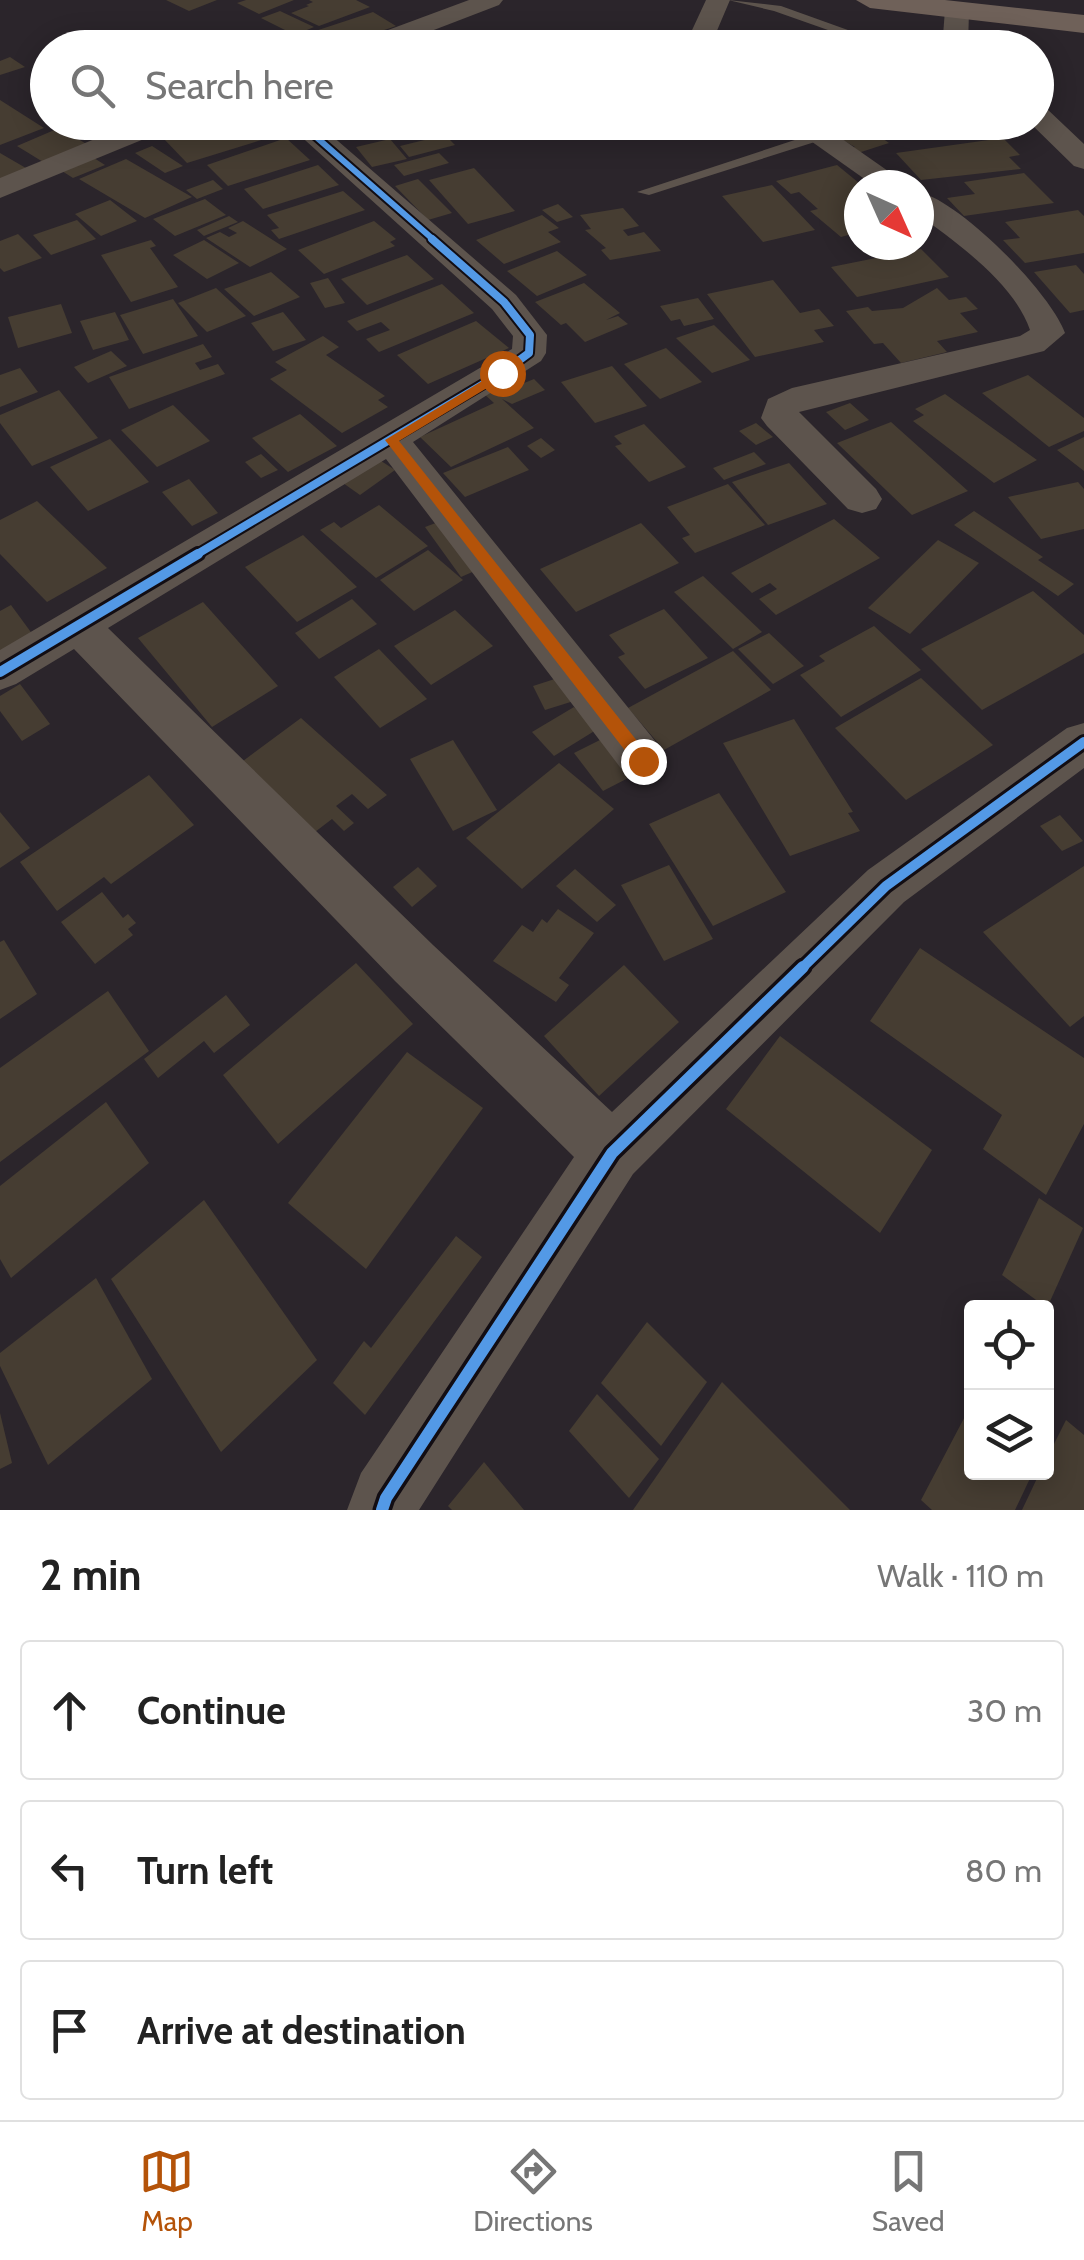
<!DOCTYPE html>
<meta charset="utf-8">
<style>
:root{--surface:#fff;--page:#f6f6f6;--text:#222;--muted:#767676;--line:#e0e0e0;--accent:#b45309}
body{margin:0;font-family:Cabin,sans-serif;background:var(--page);color:var(--text)}
.controls{position:absolute;right:30px;bottom:30px;display:grid;overflow:hidden;border-radius:10px;box-shadow:0 5px 25px #0003}
.controls button{width:90px;height:90px;display:grid;place-items:center;padding:0;border:0;border-bottom:2px solid var(--line);background:var(--surface);color:var(--text);font:50px sans-serif}
.compass{position:absolute;left:844px;top:170px;width:90px;height:90px;border-radius:50%;background:var(--surface);box-shadow:0 5px 25px #0003;rotate:135deg}
.stop{position:absolute;width:30px;height:30px;margin:-22px;border:8px solid #b45309;border-radius:50%;background:#fff}
.stop.end{background:#b45309;border-color:#fff;box-shadow:0 2px 10px #0008}
.list{margin:0;padding:0;list-style:none}
h2{display:flex;justify-content:space-between;align-items:center;height:130px;margin:0;padding:0 40px;font-size:42px}
h2 small{font-size:32px;font-weight:400;color:var(--muted)}
.list li{display:grid;grid-template-columns:65px 1fr auto;gap:30px;align-items:center;box-sizing:border-box;height:140px;margin:0 20px 20px;padding:0 20px;border:2px solid var(--line);border-radius:10px}
.list b{display:block;font-size:38px;white-space:nowrap}
.list em{font-size:32px;font-style:normal;color:var(--muted)}
.icon{flex:none;width:55px;height:55px;fill:none;stroke:currentColor;stroke-width:2;stroke-linecap:round;stroke-linejoin:round}
.map{position:relative;flex:none;width:1084px;height:1510px;overflow:hidden}
.search{position:absolute;background:var(--surface);box-shadow:0 5px 25px #0003;left:30px;right:30px;top:30px;height:110px;display:flex;align-items:center;gap:25px;box-sizing:border-box;padding:0 35px;border-radius:55px;color:var(--muted);font-size:38px}
.sheet{height:610px;background:var(--surface)}
nav{display:flex;justify-content:space-around;align-items:center;box-sizing:border-box;height:140px;border-top:2px solid var(--line);background:var(--surface);font-size:28px;color:var(--muted)}
nav a{display:grid;justify-items:center;gap:5px}
nav .on{color:var(--accent)}
.map>svg:first-child{display:block}
</style>
<div class="map">
<svg width="1084" height="1510" viewBox="0 0 1084 1510">
<rect width="100%" height="100%" fill="#2b252b"/>
<g fill="#463d32">
<polygon points="166,0 217,0 189,11"/>
<polygon points="246,0 294,0 259,14 237,3"/>
<polygon points="309,0 356,0 370,7 319,26 291,13 309,6 306,5 313,2"/>
<polygon points="280,11 314,27 295,35 261,18"/>
<polygon points="373,12 396,26 332,48 318,48 314,45 318,44 300,36"/>
<polygon points="274,31 290,38 267,48 247,41"/>
<polygon points="739,35 765,40 764,47 730,43 732,36"/>
<polygon points="10,57 25,67 0,75 0,61"/>
<polygon points="0,100 44,128 0,145"/>
<polygon points="216,122 273,122 284,133 187,163 163,138"/>
<polygon points="842,122 859,122 889,143 858,153 851,148 855,147 822,128"/>
<polygon points="59,128 90,146 48,165 17,146"/>
<polygon points="445,135 455,145 409,157 400,146"/>
<polygon points="286,138 310,160 228,186 207,165"/>
<polygon points="1003,138 1020,155 1009,157 1021,169 921,180 896,153"/>
<polygon points="390,139 407,159 372,167 356,147"/>
<polygon points="152,146 183,166 165,173 135,153"/>
<polygon points="0,153 31,171 0,186"/>
<polygon points="439,153 449,163 404,176 394,165"/>
<polygon points="94,158 105,165 73,178 62,171"/>
<polygon points="126,159 192,197 145,218 79,179"/>
<polygon points="318,165 339,185 263,209 244,189"/>
<polygon points="837,165 859,183 859,232 841,237 810,211 818,209 799,192 791,194 776,181"/>
<polygon points="474,168 515,211 468,224 429,180"/>
<polygon points="1024,173 1054,203 964,216 947,198 975,194 964,182"/>
<polygon points="418,179 452,213 428,220 395,186"/>
<polygon points="213,180 223,189 197,199 186,190"/>
<polygon points="772,185 815,230 763,242 722,196"/>
<polygon points="343,191 365,210 279,239 271,230 279,228 267,215"/>
<polygon points="205,199 226,215 175,236 153,219"/>
<polygon points="110,200 137,221 101,236 75,214"/>
<polygon points="558,204 573,217 557,222 542,210"/>
<polygon points="623,208 639,226 623,230 628,236 644,232 661,251 610,260 601,250 606,248 585,230 591,229 580,215"/>
<polygon points="1078,210 1084,216 1084,253 1025,263 1003,240 1020,238 1005,222"/>
<polygon points="542,215 559,228 548,232 561,242 504,264 476,240"/>
<polygon points="229,216 238,222 204,236 197,230"/>
<polygon points="77,220 96,239 51,255 33,235"/>
<polygon points="243,221 287,249 250,267 206,238 220,232 229,237 237,233 228,228"/>
<polygon points="374,221 396,239 390,242 395,246 324,274 298,250"/>
<polygon points="18,234 42,258 4,272 0,268 0,241"/>
<polygon points="151,240 156,246 150,248 178,287 131,302 101,255"/>
<polygon points="204,240 239,263 207,279 173,255"/>
<polygon points="921,249 949,277 857,297 831,267"/>
<polygon points="557,251 587,275 537,296 507,271"/>
<polygon points="407,255 434,279 367,305 341,279"/>
<polygon points="1076,265 1084,274 1084,310 1070,313 1034,272"/>
<polygon points="271,272 300,297 254,316 224,289"/>
<polygon points="328,278 345,303 325,308 310,283"/>
<polygon points="773,280 800,313 819,309 834,326 814,330 824,342 755,357 707,294"/>
<polygon points="584,283 620,313 606,320 618,316 628,324 585,342 566,323 561,325 535,302"/>
<polygon points="442,284 474,313 379,352 366,339 390,330 381,322 357,331 347,321"/>
<polygon points="216,288 246,316 207,332 178,303"/>
<polygon points="937,288 949,300 966,297 978,309 960,313 978,332 937,341 947,352 901,363 883,343 874,344 846,311 868,307 872,311 903,308"/>
<polygon points="698,298 714,319 684,326 680,319 671,321 660,306"/>
<polygon points="173,299 198,336 143,354 120,315"/>
<polygon points="61,304 72,333 18,348 8,317"/>
<polygon points="115,312 129,340 93,350 80,321"/>
<polygon points="283,312 306,340 273,351 251,323"/>
<polygon points="476,321 509,348 428,384 397,355"/>
<polygon points="714,325 750,360 712,373 676,338"/>
<polygon points="323,336 339,347 326,355 385,396 378,400 388,407 342,433 270,379 287,370 275,362"/>
<polygon points="203,344 212,357 195,363 200,370 218,364 225,374 129,409 109,377"/>
<polygon points="666,348 702,382 660,399 624,364"/>
<polygon points="111,351 127,366 88,383 74,367"/>
<polygon points="612,366 647,406 595,423 561,382"/>
<polygon points="20,368 38,392 0,407 0,375"/>
<polygon points="1028,375 1084,418 1084,431 1049,447 982,393"/>
<polygon points="534,379 545,390 512,404 502,399 534,428 451,467 420,437 494,403 483,393 494,388 500,393"/>
<polygon points="59,390 98,438 32,466 0,423 0,415"/>
<polygon points="945,394 1037,460 994,483 913,421 924,415 915,409"/>
<polygon points="850,403 869,420 845,430 826,412"/>
<polygon points="173,405 210,441 157,467 121,430"/>
<polygon points="300,414 337,446 288,472 252,438"/>
<polygon points="891,422 968,491 912,515 837,443"/>
<polygon points="756,423 773,437 756,445 739,431"/>
<polygon points="644,424 686,467 649,482 615,446 622,444 614,436"/>
<polygon points="1084,437 1084,471 1057,450"/>
<polygon points="541,438 555,450 541,458 527,446"/>
<polygon points="110,439 149,482 88,511 50,467"/>
<polygon points="508,447 529,470 465,497 443,473"/>
<polygon points="754,452 766,464 724,480 713,468"/>
<polygon points="261,454 278,470 261,478 245,462"/>
<polygon points="378,459 395,470 360,495 343,483"/>
<polygon points="789,463 827,504 768,525 732,482"/>
<polygon points="189,479 218,513 192,526 162,492"/>
<polygon points="1078,482 1084,489 1084,529 1041,539 1008,497"/>
<polygon points="728,484 765,525 695,553 682,538 690,535 667,507"/>
<polygon points="37,501 107,568 47,602 0,554 0,520"/>
<polygon points="379,505 428,546 376,578 320,530 334,522 341,528"/>
<polygon points="974,511 1043,557 1038,560 1074,584 1058,596 954,525"/>
<polygon points="834,519 880,558 776,615 759,599 777,589 770,583 752,593 731,573"/>
<polygon points="441,521 477,570 461,577 425,527"/>
<polygon points="641,523 679,563 576,612 540,569"/>
<polygon points="303,535 357,587 297,622 245,567"/>
<polygon points="938,540 979,563 910,634 868,608"/>
<polygon points="428,550 463,580 414,611 380,580"/>
<polygon points="703,576 762,632 733,649 674,592"/>
<polygon points="1033,591 1084,635 1084,653 982,710 921,649"/>
<polygon points="352,599 377,624 319,659 295,633"/>
<polygon points="203,602 278,686 212,727 138,638"/>
<polygon points="11,605 33,635 0,652 0,611"/>
<polygon points="664,609 708,658 645,689 618,657 625,654 609,635"/>
<polygon points="455,610 493,646 431,685 394,646"/>
<polygon points="874,626 921,670 841,717 800,675 825,661 819,656"/>
<polygon points="769,633 804,666 773,684 738,649"/>
<polygon points="379,649 427,699 380,728 334,677"/>
<polygon points="733,651 771,690 664,750 628,708"/>
<polygon points="564,676 577,700 545,710 533,686"/>
<polygon points="921,678 993,745 906,800 835,728"/>
<polygon points="20,684 50,724 22,741 0,711 0,696"/>
<polygon points="574,707 596,730 554,756 532,732"/>
<polygon points="301,718 387,795 368,809 352,794 336,806 354,823 344,831 332,819 315,832 243,761"/>
<polygon points="794,719 853,812 848,813 860,831 790,856 723,743"/>
<polygon points="604,738 634,775 603,791 574,753"/>
<polygon points="453,740 497,810 453,831 410,759"/>
<polygon points="559,763 614,809 522,889 466,838"/>
<polygon points="149,775 194,825 111,884 104,877 57,911 20,862"/>
<polygon points="719,793 786,892 713,926 649,824"/>
<polygon points="0,812 30,848 0,868"/>
<polygon points="1060,815 1083,841 1062,851 1040,826"/>
<polygon points="669,865 713,939 664,961 621,885"/>
<polygon points="1084,866 1084,1016 1070,1027 983,932"/>
<polygon points="418,867 437,886 412,907 393,887"/>
<polygon points="575,869 616,905 597,922 556,886"/>
<polygon points="102,892 123,918 128,914 136,923 128,929 133,935 95,964 61,922"/>
<polygon points="558,909 594,933 559,978 569,985 556,1002 493,961 522,925 533,932 542,919 547,923"/>
<polygon points="4,940 37,994 0,1019 0,942"/>
<polygon points="920,948 1084,1058 1084,1124 1046,1195 983,1149 1002,1115 870,1021"/>
<polygon points="356,963 413,1024 278,1144 223,1075"/>
<polygon points="624,965 679,1022 599,1096 544,1036"/>
<polygon points="108,991 149,1051 0,1162 0,1068"/>
<polygon points="226,995 250,1025 214,1053 204,1041 158,1078 144,1059"/>
<polygon points="780,1036 932,1150 880,1233 726,1109"/>
<polygon points="407,1052 483,1108 366,1269 288,1203"/>
<polygon points="106,1102 149,1163 11,1278 0,1259 0,1186"/>
<polygon points="1039,1198 1083,1228 1047,1308 1002,1275"/>
<polygon points="204,1200 317,1360 221,1452 111,1279"/>
<polygon points="456,1236 482,1257 365,1415 333,1383 364,1341 371,1348"/>
<polygon points="96,1278 152,1379 48,1465 0,1366 0,1353"/>
<polygon points="647,1322 707,1382 661,1446 601,1383"/>
<polygon points="722,1382 850,1510 633,1510"/>
<polygon points="597,1394 659,1459 629,1498 569,1431"/>
<polygon points="972,1403 972,1472 1033,1472 1015,1510 932,1510 921,1500"/>
<polygon points="0,1413 12,1463 0,1469"/>
<polygon points="1066,1420 1084,1435 1084,1510 1022,1510 1040,1472 1046,1472 1046,1460"/>
<polygon points="484,1462 524,1510 452,1510 448,1506"/>
</g>
<g fill="none" stroke-linecap="round" stroke-linejoin="round">
<g fill="#5d544d" fill-rule="evenodd">
<polygon points="728,0 781,6 898,48 879,48 774,11"/>
<polygon points="816,133 823,137 821,140 649,195 637,192"/>
</g>
<g fill="#5d544d" fill-rule="evenodd">
<polygon points="469,0 503,0 499,5 387,48 350,48 353,43"/>
<polygon points="706,0 730,0 713,40 719,48 692,48 687,41"/>
<polygon points="957,3 969,10 968,48 942,48 945,10"/>
<polygon points="1036,106 1046,108 1084,144 1084,169 1074,166 1029,122 1036,122"/>
<polygon points="136,122 175,122 171,128 0,198 0,178"/>
<polygon points="285,122 316,122 516,295 547,335 546,353 541,361 413,442 660,747 667,761 660,775 643,781 626,775 386,459 108,628 433,945 612,1112 868,870 1067,728 1084,723 1084,768 904,902 633,1174 419,1510 347,1510 361,1473 574,1157 395,981 74,649 16,684 0,690 0,650 512,349 513,336 492,309"/>
<polygon points="784,122 818,122 908,185 873,185"/>
<path d="M919,192C961,202 1050,292 1065,333L1044,351L799,412L876,489L882,499L876,509L862,513L848,509L767,426L761,418L768,399L792,388L1020,336L1030,330C1014,283 957,243 919,215Z"/>
</g>
<polygon fill="#6f6159" fill-rule="evenodd" points="856,0 945,0 1084,15 1084,33 870,8"/>
<g stroke="#120d13" stroke-width="10">
<polyline id="cycleway-far3" points="299,122 435,241"/>
</g>
<g stroke="#120d13" stroke-width="12">
<polyline id="cycleway-far2" points="194,556 502,373 529,353 530,335 504,302 432,239"/>
</g>
<g stroke="#120d13" stroke-width="16">
<g id="cycleway-far1">
<polyline points="0,672 198,554"/>
<polyline points="800,970 886,886 1084,742"/>
</g>
</g>
<g stroke="#120d13" stroke-width="19">
<polyline id="cycleway" points="382,1510 386,1498 612,1153 803,967"/>
</g>
<use href="#cycleway-far3" stroke="#5399e6" stroke-width="6"/>
<use href="#cycleway-far2" stroke="#5399e6" stroke-width="8"/>
<use href="#cycleway-far1" stroke="#5399e6" stroke-width="10"/>
<use href="#cycleway" stroke="#5399e6" stroke-width="12"/>
</g>
<polygon fill="#b45309" points="502,369 507,376 399,441 649,756 649,766 637,766 385,440"/>
</svg>
<div class="controls">
<button><svg class="icon" aria-label="locate" viewBox="0 0 24 24"><circle cx="12" cy="12" r="6"/><path d="M12 2v4M12 18v4M2 12h4M18 12h4"/></svg></button>
<button><svg class="icon" aria-label="layers" viewBox="0 0 24 24"><path d="M12 4l9 5-9 5-9-5zM3 14l9 5 9-5"/></svg></button>
</div>
<svg class="compass" viewBox="-18 -18 36 36"><path d="M0-13l5 13h-10z" fill="#e53935"/><path d="M0 13l5-13h-10z" fill="#767676"/></svg>
<div class="stop" style="left:502px;top:373px"></div>
<div class="stop end" style="left:643px;top:761px"></div>
<div class="search"><svg class="icon" aria-label="search" viewBox="0 0 24 24"><circle cx="10" cy="10" r="6"/><path d="M15 15l6 6"/></svg>Search here</div>
</div>
<section class="sheet">
<h2>2 min<small>Walk · 110 m</small></h2>
<ul class="list">
<li><svg class="icon" aria-label="ahead" viewBox="0 0 24 24"><path d="M12 20V5M6 11l6-6 6 6"/></svg><div><b>Continue</b></div><em>30 m</em></li>
<li><svg class="icon" aria-label="left" viewBox="0 0 24 24"><path d="M17 20v-9H6M10 6l-5 5 5 5"/></svg><div><b>Turn left</b></div><em>80 m</em></li>
<li><svg class="icon" aria-label="arrive" viewBox="0 0 24 24"><path d="M6 21V4h12l-3 4 3 4H6"/></svg><div><b>Arrive at destination</b></div></li>
</ul>
</section>
<nav>
<a class="on"><svg class="icon" aria-label="map" viewBox="0 0 24 24"><path d="M3 6l6-2 6 2 6-2v14l-6 2-6-2-6 2zM9 4v14M15 6v14"/></svg>Map</a>
<a><svg class="icon" aria-label="directions" viewBox="0 0 24 24"><path d="M12 3l9 9-9 9-9-9zM9 14v-3h6M13 9l2 2-2 2"/></svg>Directions</a>
<a><svg class="icon" aria-label="saved" viewBox="0 0 24 24"><path d="M7 4h10v16l-5-4-5 4z"/></svg>Saved</a>
</nav>
